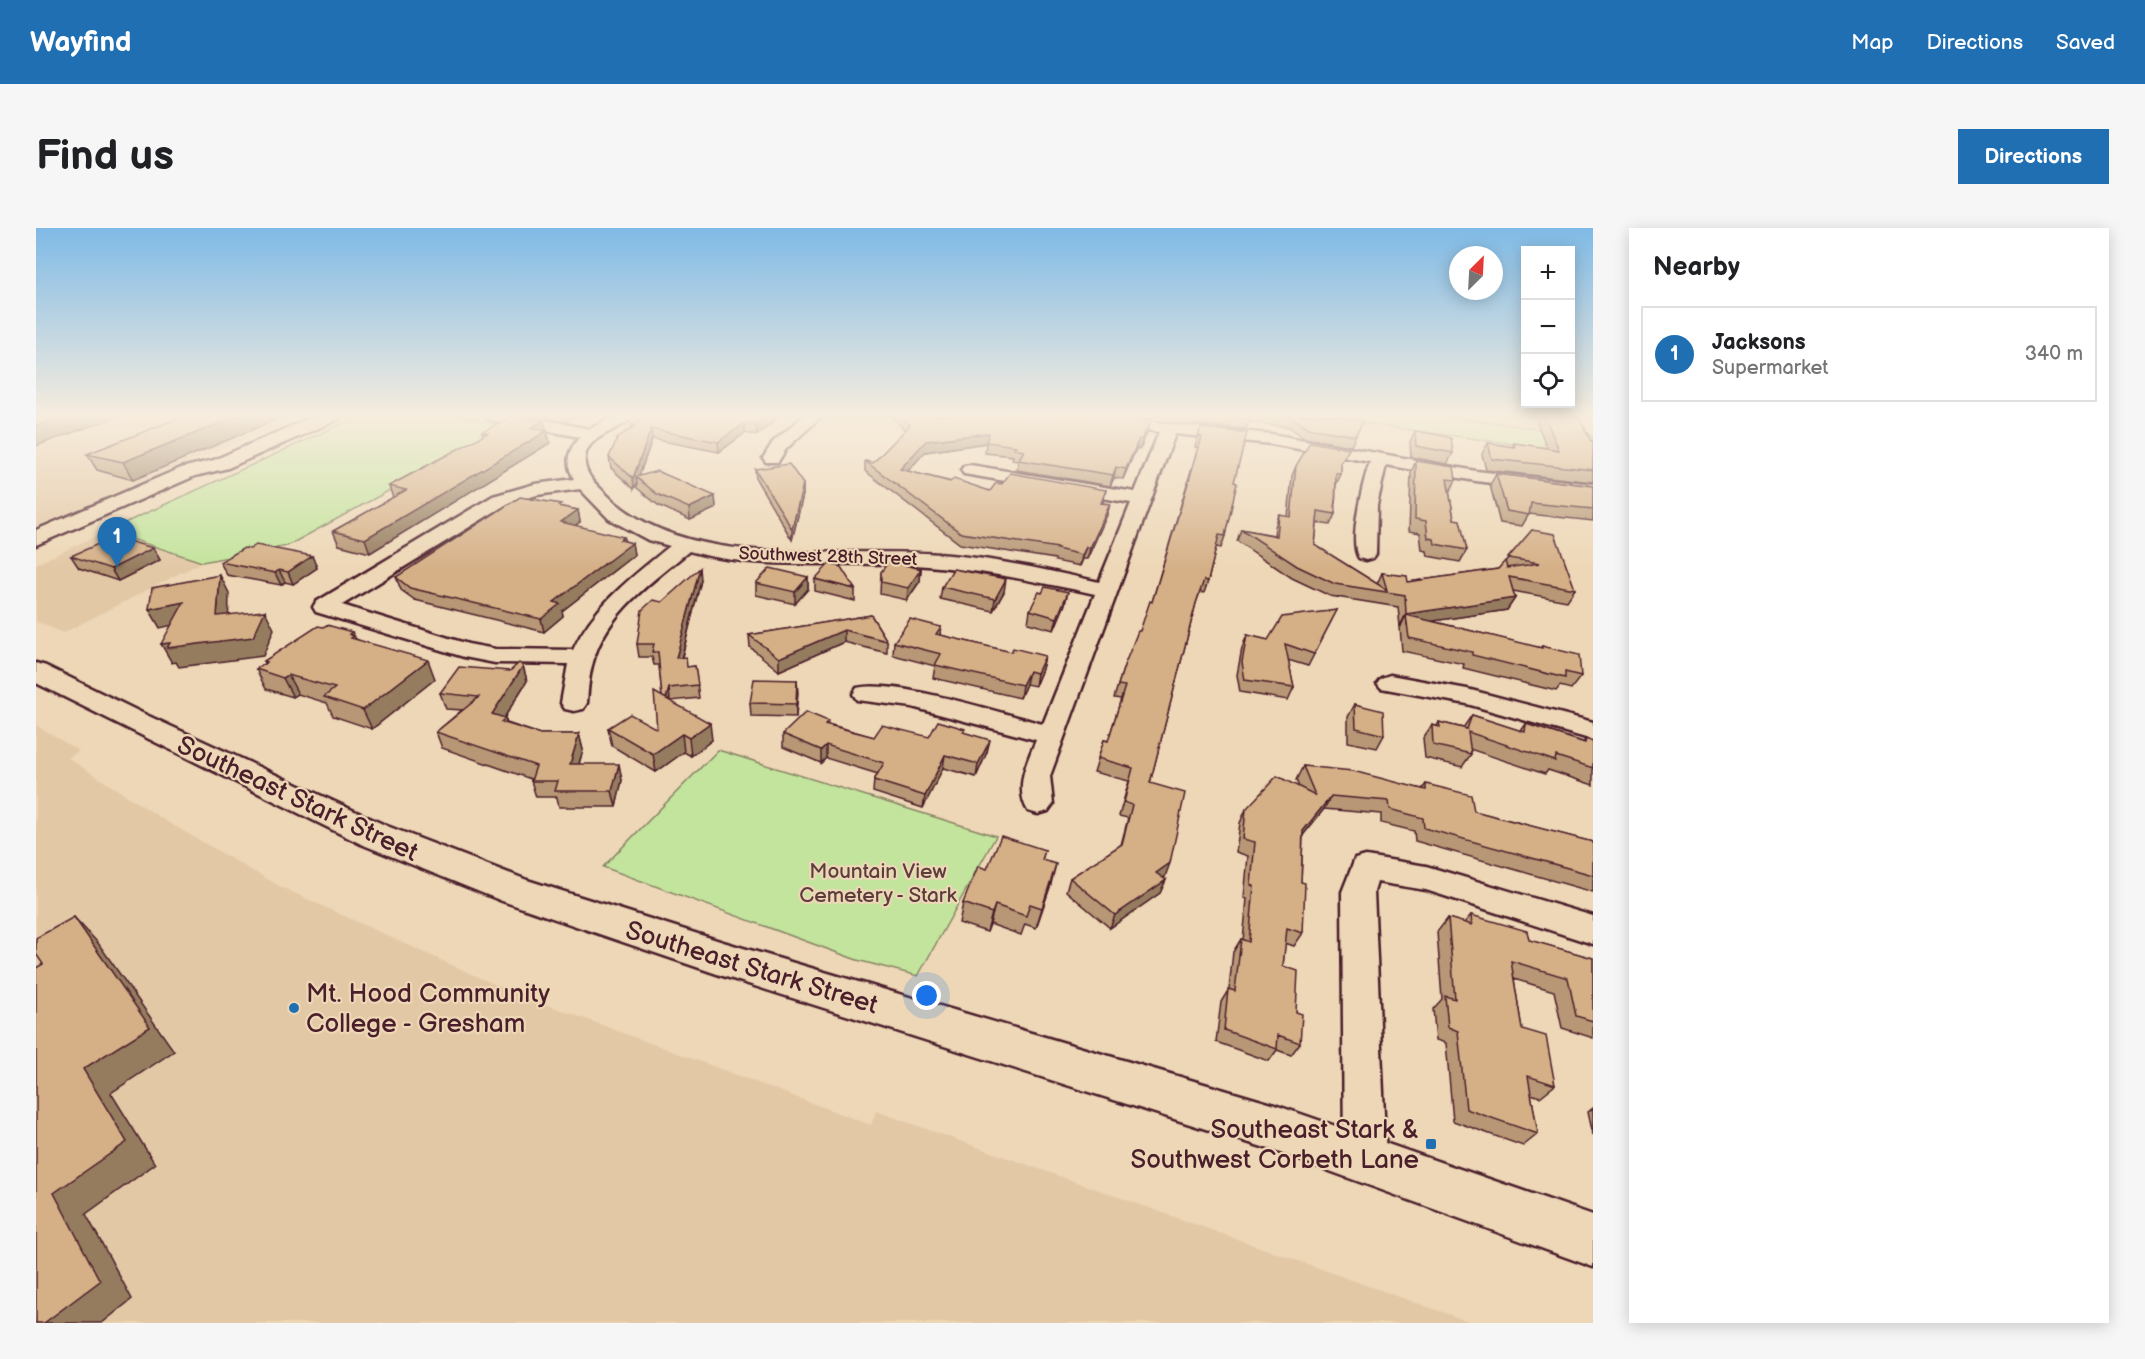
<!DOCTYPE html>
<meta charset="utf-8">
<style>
:root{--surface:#fff;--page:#f6f6f6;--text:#202124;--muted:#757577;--line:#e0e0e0;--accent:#1f6fb2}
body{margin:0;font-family:"Balsamiq Sans",sans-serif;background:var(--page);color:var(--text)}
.controls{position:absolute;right:18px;top:18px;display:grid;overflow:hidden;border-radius:0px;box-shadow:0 3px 15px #0003}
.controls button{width:54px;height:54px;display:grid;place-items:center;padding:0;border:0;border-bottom:2px solid var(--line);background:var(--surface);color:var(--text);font:30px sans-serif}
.compass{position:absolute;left:1413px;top:18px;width:54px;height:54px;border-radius:50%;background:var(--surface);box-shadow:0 3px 15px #0003;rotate:24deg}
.you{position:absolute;left:891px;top:768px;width:21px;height:21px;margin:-15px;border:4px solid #fff;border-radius:50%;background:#1a73e8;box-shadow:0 0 0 9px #1a73e833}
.badge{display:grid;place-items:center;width:39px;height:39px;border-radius:50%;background:var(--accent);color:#fff;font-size:20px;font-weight:700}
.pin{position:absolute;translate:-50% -50px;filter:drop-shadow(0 2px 3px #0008)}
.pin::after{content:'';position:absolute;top:32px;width:21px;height:18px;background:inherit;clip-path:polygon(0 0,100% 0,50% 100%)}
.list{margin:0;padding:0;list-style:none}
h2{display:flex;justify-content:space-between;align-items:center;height:78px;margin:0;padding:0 24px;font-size:26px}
h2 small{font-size:20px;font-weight:400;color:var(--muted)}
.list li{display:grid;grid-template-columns:39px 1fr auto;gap:18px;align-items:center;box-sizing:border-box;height:96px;margin:0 12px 12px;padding:0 12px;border:2px solid var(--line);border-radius:0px}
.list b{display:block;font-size:22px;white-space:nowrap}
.list p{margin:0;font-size:20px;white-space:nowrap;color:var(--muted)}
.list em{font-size:20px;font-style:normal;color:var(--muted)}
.icon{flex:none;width:33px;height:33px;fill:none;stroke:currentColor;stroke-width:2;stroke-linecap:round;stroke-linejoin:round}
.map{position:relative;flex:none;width:1557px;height:1095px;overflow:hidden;border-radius:0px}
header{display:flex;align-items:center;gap:36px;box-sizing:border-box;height:84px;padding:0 30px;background:var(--accent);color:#fff}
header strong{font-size:28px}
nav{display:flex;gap:33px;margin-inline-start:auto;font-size:21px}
.intro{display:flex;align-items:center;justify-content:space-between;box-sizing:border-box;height:144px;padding:0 36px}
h1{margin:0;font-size:42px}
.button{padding:15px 27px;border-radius:0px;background:var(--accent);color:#fff;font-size:21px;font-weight:700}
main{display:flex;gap:36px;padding:0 36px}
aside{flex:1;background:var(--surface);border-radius:0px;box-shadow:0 3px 15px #0003}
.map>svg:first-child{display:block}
</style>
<header>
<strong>Wayfind</strong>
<nav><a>Map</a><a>Directions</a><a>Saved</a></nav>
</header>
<div class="intro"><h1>Find us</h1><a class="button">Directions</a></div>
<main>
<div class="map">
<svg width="1557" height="1095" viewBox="0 0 1557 1095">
<rect width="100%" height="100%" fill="#edd7b6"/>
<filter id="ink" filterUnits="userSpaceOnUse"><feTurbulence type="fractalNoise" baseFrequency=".0167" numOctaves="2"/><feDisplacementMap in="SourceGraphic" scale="12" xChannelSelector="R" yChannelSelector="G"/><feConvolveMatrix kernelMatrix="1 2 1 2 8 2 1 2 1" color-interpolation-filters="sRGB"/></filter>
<g filter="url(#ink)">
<g fill="#e3c8a6">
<polygon points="0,187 194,187 241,198 0,299"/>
<polygon points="71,303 166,334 27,405 0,393 0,336"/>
<polygon points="0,497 43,523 32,530 133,595 245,659 466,760 835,897 840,883 1437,1095 0,1095"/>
</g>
<g fill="#c3e49c" stroke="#868264" stroke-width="1.5">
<polygon points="325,187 419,187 472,198 251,318 166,334 71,303"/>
<polygon points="1266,187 1399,187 1557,208 1557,227"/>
<polygon points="682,522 960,608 882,748 821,732 567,639"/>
</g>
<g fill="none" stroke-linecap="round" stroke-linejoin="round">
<g stroke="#4a1f2b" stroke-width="5">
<g id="street">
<path d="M447,187H481L554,201L579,187H599C586,203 551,206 549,230C547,246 561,257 571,267C651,345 800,318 903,326C957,330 1010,342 1063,354L1095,275L934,247L928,246L925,242L928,238L934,237L1099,264L1123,204L1042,192L1034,187H1075L1148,198L1235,206L1440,243L1557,256V268L1440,253L1350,237L1341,277L1340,326L1337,330L1330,332L1323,330C1312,314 1327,253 1334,234L1235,216L1139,206L1014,548L1017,576L1012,583L1002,586L992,583C978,560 991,534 1000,512L876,479L821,472L817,466L821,460C860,451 964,485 1007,496L1059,366C994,352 930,339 863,336C794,334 720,342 653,323C616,354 570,385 557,434C553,447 552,461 551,475L547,481L538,483L529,481L525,475L532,436L459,435L428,429L280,384L277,379L280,374L457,268L499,256L538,251C529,235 531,223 544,209L455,192ZM544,261L573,291L612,312L634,318C597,348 558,377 537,422L459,421L432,416L306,377L471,276L501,267Z"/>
<polygon points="769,187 787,187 750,221 742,234 730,234 727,230 737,214"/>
<polygon points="1354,447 1431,461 1557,494 1557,512 1431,476 1345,460 1341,455 1345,450"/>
<polygon points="1330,628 1390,638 1557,688 1557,716 1390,662 1341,654 1338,664 1350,931 1344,946 1329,952 1314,946 1308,931 1306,664 1319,631"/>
</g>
</g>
<g stroke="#4a1f2b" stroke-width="5">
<polygon id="secondary" points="0,435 10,438 106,485 351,598 491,652 687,714 1236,876 1557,987 1557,1039 1236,922 687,748 466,673 325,616 0,455"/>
</g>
<g stroke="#4a1f2b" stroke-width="5">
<polygon id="primary" points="281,187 306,187 303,191 192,240 159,248 0,317 0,302 145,240 178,232"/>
</g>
<use href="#street" fill="#edd7b6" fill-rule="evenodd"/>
<use href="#secondary" fill="#edd7b6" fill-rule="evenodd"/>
<use href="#primary" fill="#edd7b6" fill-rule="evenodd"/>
</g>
<g fill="#b79774" stroke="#4a1f2b" stroke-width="1.5">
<polygon points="151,187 97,252 61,242 51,226"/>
<polygon points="500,187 541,187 529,194 500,188"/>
<polygon points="746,187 721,207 709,205 683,224 616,211 603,248 679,268 680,280 654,292 622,277 601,260 601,255 598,261 575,240 573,229 596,201 595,197"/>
<polygon points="853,187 1064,187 1111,205 1104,221 1100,221 1087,251 1078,250 1074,258 981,242 982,233 976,232 977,228 949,225 950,215 889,224 871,243 954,263 966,256 1070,262 1067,275 1074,276 1071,287 1051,331 1047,331 1044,338 1019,333 1019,331 924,316 829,243 829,233 837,235 869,202"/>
<polygon points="1092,187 1291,187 1327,193 1315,218 1269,210 1253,199 1213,194 1210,201 1165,197 1166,196 1118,188 1117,191"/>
<polygon points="1498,187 1542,187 1555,213 1557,213 1557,254 1450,242 1446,226 1452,215 1476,219 1478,215 1511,220"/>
<polygon points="1165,200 1198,254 1189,308 1185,320 1180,319 1172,353 1168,365 1164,364 1160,375 1114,555 1129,649 1127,650 1130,652 1124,665 1074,700 1030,663 1034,650 1085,617 1092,590 1083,588 1093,553 1058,544 1068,512 1072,513 1085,471 1078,470 1088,438 1104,403 1116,374 1162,219 1159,219"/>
<polygon points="511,203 514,215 334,325 303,317 297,303 357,270 353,258 447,208 446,204"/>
<polygon points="1379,203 1417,225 1411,236 1375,229 1374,214"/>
<polygon points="1380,233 1420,252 1414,263 1413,263 1418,291 1431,322 1424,334 1392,328 1391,323 1386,322 1384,305 1373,303 1375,244"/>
<polygon points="1305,237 1305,246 1300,257 1299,286 1294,297 1281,295 1279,317 1341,356 1346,345 1372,354 1462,341 1469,334 1472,330 1496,302 1539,361 1531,373 1477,363 1479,370 1471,382 1396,393 1504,420 1506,418 1545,448 1535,461 1524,458 1520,463 1427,440 1428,436 1366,423 1364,400 1365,398 1364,398 1362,379 1294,368 1256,350 1201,313 1205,301 1238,307 1239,299 1243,287 1252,289 1256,248 1260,238"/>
<polygon points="719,241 767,256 767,267 756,312 720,251"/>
<polygon points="1460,246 1557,258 1557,293 1493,286 1486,298 1464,295 1454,257"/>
<polygon points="525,279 542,282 544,294 539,298 596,315 598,327 526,383 527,388 508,404 379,372 365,362 360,349"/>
<polygon points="117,320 124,332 82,353 43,340 35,328"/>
<polygon points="214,321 276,328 281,340 257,356 249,354 245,357 191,347 184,334"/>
<polygon points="885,341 884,353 871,372 844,366 845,344"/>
<polygon points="772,349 772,361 759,376 720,367 720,355"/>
<polygon points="779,351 819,361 819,373 779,363"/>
<polygon points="665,352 646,429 651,439 659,438 663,470 634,473 676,512 655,528 648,524 620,544 576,518 572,500 621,501 626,469 623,437 618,437 616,429 603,429 601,416 626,374"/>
<polygon points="906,359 968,364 957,383 904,371"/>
<polygon points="1006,365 1029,376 1018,402 992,395 994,382"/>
<polygon points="1301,382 1272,438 1252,432 1258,459 1252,472 1204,464 1201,447 1206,420 1211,407 1232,412"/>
<polygon points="835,387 851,413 851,425 808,414 743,443 714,419 713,407"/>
<polygon points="287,399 316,404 320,411 399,451 336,501 297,488 291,475 262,466 257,469 230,461 220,441 229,435 228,433"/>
<polygon points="905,399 904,407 975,424 1009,428 1006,441 999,458 990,456 984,470 897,450 899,438 857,427 858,414"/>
<polygon points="487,438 491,453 468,490 469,490 471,495 504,506 543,506 547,522 543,536 586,552 580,579 523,579 521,569 500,569 495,553 495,551 406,520 400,504 426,482 410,481 404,465 474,443"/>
<polygon points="761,452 760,489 715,488 714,475"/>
<polygon points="1319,476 1348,507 1341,520 1312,514 1312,489"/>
<polygon points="1436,487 1485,503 1490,496 1547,514 1550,511 1557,514 1557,557 1512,542 1509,546 1434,521 1435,526 1426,539 1389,530 1387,510 1396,497 1401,498 1403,494 1427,500"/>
<polygon points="792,496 838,509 893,509 929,505 951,524 940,549 907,540 887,580 837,564 838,552 842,546 790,530 785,535 747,519 747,506"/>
<polygon points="1267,538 1386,561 1390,556 1438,583 1557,614 1557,664 1379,613 1378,603 1345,595 1345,586 1288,581 1267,607 1265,654 1267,705 1258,718 1249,715 1247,738 1260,784 1264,815 1255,827 1241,822 1233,833 1180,814 1185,774 1193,761 1197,724 1205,711 1207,712 1211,671 1208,670 1212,628 1200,624 1204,595 1210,581 1263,559 1260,552"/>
<polygon points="1009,622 1006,632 1015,656 1000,700 989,696 985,707 954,696 951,704 923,695 927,675 951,641"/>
<polygon points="1435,687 1493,712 1557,730 1557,810 1526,800 1518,763 1478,751 1486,801 1519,857 1504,869 1495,866 1502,906 1487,918 1417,893 1410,815 1400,812 1397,781 1406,771 1401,704 1412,690 1428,695"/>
<polygon points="1557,880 1557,907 1552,884"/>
</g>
<g fill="#957b5e" stroke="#4a1f2b" stroke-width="1.5">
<polygon points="32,187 85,187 0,218 0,198"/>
<polygon points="205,187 251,187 97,252 87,234"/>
<polygon points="528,187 541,187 529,194"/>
<polygon points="733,187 746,187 721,207 720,197"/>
<polygon points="508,193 514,215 334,325 329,311 495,200"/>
<polygon points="709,195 709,205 683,224 682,214"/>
<polygon points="1114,195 1111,205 1104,221 1106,211"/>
<polygon points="615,201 616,211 602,251 600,249 601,255 598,261 597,250"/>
<polygon points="953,205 950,215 889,224 864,252 864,241 890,213"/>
<polygon points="1103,211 1100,221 1087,251 1090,241"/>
<polygon points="1080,239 1078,250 1074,258 1077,247"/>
<polygon points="767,256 767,267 756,312 756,301"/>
<polygon points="679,268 680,280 654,292 653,280"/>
<polygon points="1074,276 1071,287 1051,331 1054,320"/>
<polygon points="542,282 544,294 527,306 525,294"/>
<polygon points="588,309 589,320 596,315 598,327 526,383 527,388 508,404 505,391 518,374"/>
<polygon points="1050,319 1047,331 1044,338 1046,327"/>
<polygon points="117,320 124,332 82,353 75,341"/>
<polygon points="276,328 281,340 257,356 252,344"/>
<polygon points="664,340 665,352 642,443 640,430"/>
<polygon points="885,341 884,353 871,372 872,360"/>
<polygon points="243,342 249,354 245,357 239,345"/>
<polygon points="184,347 193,365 192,407 181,388"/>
<polygon points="772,349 772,361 759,376 759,364"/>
<polygon points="970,351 968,364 957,383 959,371"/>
<polygon points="1032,364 1029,376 1018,402 1021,390"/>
<polygon points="1479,370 1471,382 1371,397 1370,387 1365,398 1364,398 1370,386"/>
<polygon points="148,374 159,392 124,400 113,381"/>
<polygon points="229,383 238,401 227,428 143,439 140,434 136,435 125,416"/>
<polygon points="808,402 808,414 743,443 743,430"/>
<polygon points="1009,428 1006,441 999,458 1001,445"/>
<polygon points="392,432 399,451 336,501 327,482"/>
<polygon points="487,438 491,453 466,493 469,490 474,506 456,486"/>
<polygon points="993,443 990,456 984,470 986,457"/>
<polygon points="252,447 262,466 257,469 247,450"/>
<polygon points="761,452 762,465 760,489 760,476"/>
<polygon points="633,460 634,473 630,472"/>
<polygon points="674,495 676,512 655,528 653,510"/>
<polygon points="543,506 547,522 538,552 534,536"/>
<polygon points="646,506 648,524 620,544 617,526"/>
<polygon points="954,512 951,524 940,549 942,536"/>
<polygon points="790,517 790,530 785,535 785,522"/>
<polygon points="909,527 907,540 887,580 889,568"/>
<polygon points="583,536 586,552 580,579 576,563"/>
<polygon points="1295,568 1288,581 1260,616 1267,603"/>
<polygon points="1134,635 1129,649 1115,658 1120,645"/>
<polygon points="1020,636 1015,656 1000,700 1006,680"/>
<polygon points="1130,652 1124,665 1074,700 1079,687"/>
<polygon points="959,677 954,696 951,704 956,685"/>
<polygon points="38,689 62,715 138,823 75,865 119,936 50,986 96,1071 66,1095 0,1095 18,965 47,841"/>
</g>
<g fill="#d5b087" stroke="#4a1f2b" stroke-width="1.5">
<polygon points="0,187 32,187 0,198"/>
<polygon points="151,187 205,187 87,234 51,226"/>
<polygon points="478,187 508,193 495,200 511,203 329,311 297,303 370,262 353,258 452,205 446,204"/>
<polygon points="611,187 733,187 720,197 709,195 682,214 615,201 597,250 573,229 582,209 599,198 595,197"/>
<polygon points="864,187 1064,187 1114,195 1106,211 1103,211 1090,241 1080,239 1077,247 982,232 988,223 978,221 980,218 950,214 953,205 890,213 864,241 914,254 918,251 954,263 960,255 966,256 974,245 1070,262 1065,275 1074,276 1054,320 1050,319 1046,327 1021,321 1022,320 925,305 829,233 837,235 874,197"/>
<polygon points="1168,187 1215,187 1214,191"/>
<polygon points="1241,187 1291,187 1327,193 1319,208 1273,200 1257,190"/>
<polygon points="1508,187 1542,187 1555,213 1557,213 1557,242 1456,231 1452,215 1479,219 1478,215 1523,222"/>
<polygon points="1165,200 1211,205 1198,254 1201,255 1189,308 1183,307 1172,353 1168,352 1160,375 1114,555 1149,565 1134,635 1120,645 1130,652 1079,687 1034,650 1086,616 1096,577 1088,574 1097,540 1062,530 1068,512 1072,513 1089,458 1082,457 1088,438 1102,403 1104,403 1114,373 1116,374 1166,209 1162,208"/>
<polygon points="1379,203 1403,207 1415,210 1417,225 1380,218"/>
<polygon points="1274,214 1313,221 1305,235 1305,246 1300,245 1299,286 1282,283 1279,317 1351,362 1346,345 1371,348 1372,354 1462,341 1469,333 1471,340 1504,335 1472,330 1496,302 1519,306 1539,361 1473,349 1479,370 1370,386 1369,367 1299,356 1261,338 1205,301 1241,308 1243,287 1255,289 1260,238"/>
<polygon points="1380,233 1418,239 1420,252 1411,251 1418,291 1424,292 1431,322 1399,316 1398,311 1392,310 1390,293 1379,291"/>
<polygon points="753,236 767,256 756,301 719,241"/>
<polygon points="621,243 679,268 653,280 621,266 600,249"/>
<polygon points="1460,246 1557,258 1557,281 1495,275 1493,287 1471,283"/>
<polygon points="484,269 525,276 522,278 542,282 525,294 588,309 584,312 596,315 518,374 524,376 505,391 374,360 360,349"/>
<polygon points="78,309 117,320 75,341 35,328"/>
<polygon points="220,317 276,328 252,344 243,342 239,345 184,334 208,320 214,321"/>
<polygon points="853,333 885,341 872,360 845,354 845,344"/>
<polygon points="793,336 805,339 819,361 779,351"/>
<polygon points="664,340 640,430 650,429 651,439 659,438 662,457 633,460 630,471 626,469 622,424 616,424 618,416 601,416 606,382 617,372 626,374"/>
<polygon points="734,340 772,349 759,364 720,355"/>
<polygon points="917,341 970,351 959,371 906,359"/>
<polygon points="184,347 181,388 229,383 217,409 131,420 134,415 125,416 148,374 113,381 116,360"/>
<polygon points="1009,359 1032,364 1021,390 994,382 1003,364 1006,365"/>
<polygon points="1301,382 1278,426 1249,416 1258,459 1209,452 1206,434 1211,407 1232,412 1246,389"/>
<polygon points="835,387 851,413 808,402 743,430 713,407"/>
<polygon points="1370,387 1506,420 1506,418 1543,427 1545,448 1529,444 1529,450 1436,427 1436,424 1373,410"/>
<polygon points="874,391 905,399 900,406 975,424 977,420 1009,428 1001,445 993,443 986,457 899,437 905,426 858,414"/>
<polygon points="291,397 316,404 313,406 318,408 315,410 392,432 327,482 288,469 299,460 252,447 247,450 220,441 231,434 228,433 282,398 287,399"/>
<polygon points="483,435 487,438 456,486 469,490 465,494 504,506 543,506 534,536 583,536 576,563 519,563 522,553 495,553 500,538 400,504 443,469 404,465 423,439 474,443"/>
<polygon points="718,451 761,452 760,476 714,475"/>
<polygon points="618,464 674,495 653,510 646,506 617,526 572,500 594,486 621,501"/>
<polygon points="1319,476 1347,483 1348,507 1320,500"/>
<polygon points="770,484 792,493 789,496 838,509 846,497 893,509 902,493 929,501 927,504 954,512 942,536 909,527 889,568 838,552 848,535 790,517 785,522 747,506"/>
<polygon points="1436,487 1489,504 1490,496 1549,515 1550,511 1557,514 1557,540 1520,528 1519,533 1432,504 1435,526 1397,517 1396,497 1404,499 1403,494 1431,501"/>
<polygon points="1267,538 1317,543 1390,562 1390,556 1435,567 1438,583 1557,614 1557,647 1388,600 1387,590 1354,581 1353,573 1295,568 1267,603 1265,654 1269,655 1267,705 1251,700 1247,738 1262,743 1260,784 1266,786 1264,815 1242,807 1241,821 1188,802 1192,761 1199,763 1205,711 1213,714 1218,658 1215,657 1219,614 1207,611 1210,581 1241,548 1279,567"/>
<polygon points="965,608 1009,622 1006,632 1020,636 1006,680 994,676 990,688 959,677 956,685 927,675 942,638 951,641"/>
<polygon points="1435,687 1491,703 1493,712 1557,730 1557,793 1540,788 1532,750 1475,733 1486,801 1510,808 1519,857 1492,848 1502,906 1430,881 1422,803 1412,799 1409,768 1419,771 1412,690 1436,697"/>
<polygon points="38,689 114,799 47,841 91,914 18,965 64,1053 8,1095 0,1095 0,740 7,736 0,726 0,710"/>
</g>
</g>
<linearGradient id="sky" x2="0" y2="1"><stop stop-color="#7fbae6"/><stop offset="0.55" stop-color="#f7edde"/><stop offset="1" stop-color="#f7edde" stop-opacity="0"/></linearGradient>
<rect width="1557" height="341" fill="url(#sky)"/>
<g fill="#1f6fb2" stroke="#edd7b6" stroke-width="2">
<circle cx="258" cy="780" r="6"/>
<rect x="1389" y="910" width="12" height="12" rx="3"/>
</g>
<g text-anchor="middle" stroke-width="4.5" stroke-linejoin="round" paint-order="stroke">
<g font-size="18" fill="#4a1f2b" stroke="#edd7b6">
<text transform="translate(792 328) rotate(2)" y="6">Southwest 28th Street</text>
</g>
<g font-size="21" fill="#5c3d3c" stroke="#edd7b6">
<text x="842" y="650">Mountain View<tspan x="842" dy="24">Cemetery - Stark</tspan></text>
</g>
<g font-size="26" fill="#4a1f2b" stroke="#edd7b6">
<text transform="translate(262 570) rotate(25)" y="9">Southeast Stark Street</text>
<text transform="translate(716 739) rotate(17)" y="9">Southeast Stark Street</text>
</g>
<g font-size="26" fill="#4a1f2b" stroke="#edd7b6" text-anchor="start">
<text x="270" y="774">Mt. Hood Community<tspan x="270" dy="30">College - Gresham</tspan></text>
<text x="1383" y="910" text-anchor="end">Southeast Stark &amp;<tspan x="1383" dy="30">Southwest Corbeth Lane</tspan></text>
</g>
</g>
</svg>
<div class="controls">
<button>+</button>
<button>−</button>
<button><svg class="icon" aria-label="locate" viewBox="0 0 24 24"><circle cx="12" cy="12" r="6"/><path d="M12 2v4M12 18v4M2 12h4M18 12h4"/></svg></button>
</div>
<svg class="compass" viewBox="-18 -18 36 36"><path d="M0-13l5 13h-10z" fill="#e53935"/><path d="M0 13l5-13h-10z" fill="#757577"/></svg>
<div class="you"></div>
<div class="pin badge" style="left:81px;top:339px">1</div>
</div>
<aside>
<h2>Nearby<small></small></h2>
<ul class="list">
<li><span class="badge">1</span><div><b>Jacksons</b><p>Supermarket</p></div><em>340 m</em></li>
</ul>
</aside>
</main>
